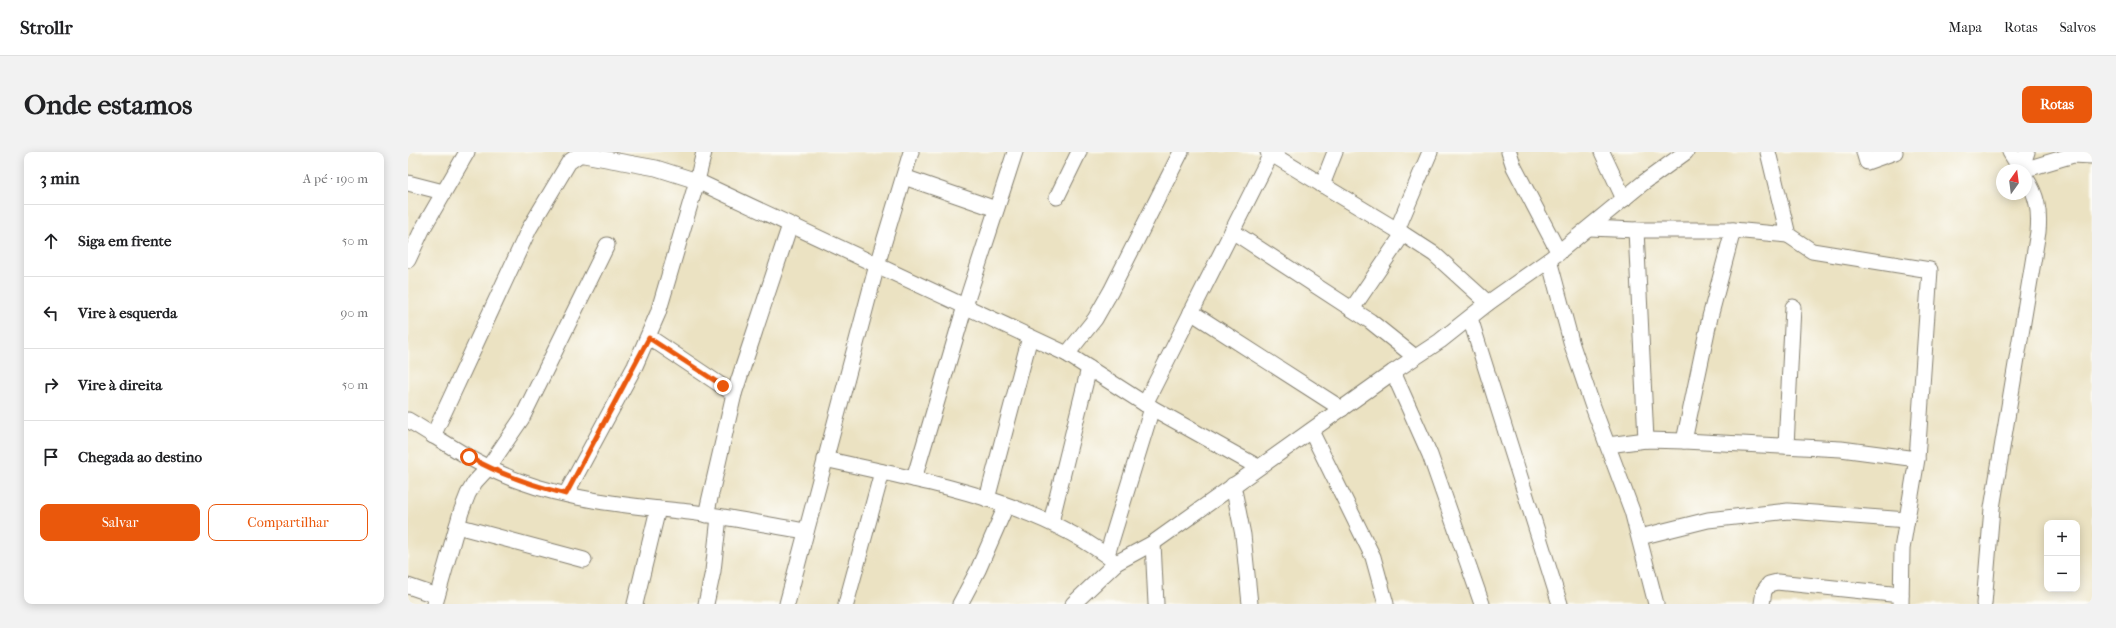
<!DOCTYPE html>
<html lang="pt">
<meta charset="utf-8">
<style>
:root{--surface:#fff;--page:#f2f2f2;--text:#202124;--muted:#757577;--line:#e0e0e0;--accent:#ea580c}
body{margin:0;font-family:"IM FELL French Canon",serif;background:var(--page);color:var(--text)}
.controls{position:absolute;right:12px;bottom:12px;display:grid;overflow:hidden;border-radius:8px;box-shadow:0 2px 10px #0003}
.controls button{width:36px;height:36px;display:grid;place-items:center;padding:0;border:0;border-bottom:1px solid var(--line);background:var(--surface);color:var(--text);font:20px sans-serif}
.compass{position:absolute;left:1588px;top:12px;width:36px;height:36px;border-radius:50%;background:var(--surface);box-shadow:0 2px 10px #0003;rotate:14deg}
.stop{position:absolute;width:12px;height:12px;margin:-9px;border:3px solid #ea580c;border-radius:50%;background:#fff}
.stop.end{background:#ea580c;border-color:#fff;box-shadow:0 1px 4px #0008}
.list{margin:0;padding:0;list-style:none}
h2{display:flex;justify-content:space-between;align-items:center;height:52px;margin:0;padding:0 16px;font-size:17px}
h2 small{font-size:13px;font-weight:400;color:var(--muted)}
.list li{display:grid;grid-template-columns:26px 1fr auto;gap:12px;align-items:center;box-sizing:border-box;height:72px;padding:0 16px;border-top:1px solid var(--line)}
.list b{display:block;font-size:15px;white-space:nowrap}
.list em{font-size:13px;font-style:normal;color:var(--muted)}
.actions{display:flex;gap:8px;padding:12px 16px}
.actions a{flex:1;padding:9px 0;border:1px solid var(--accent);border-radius:8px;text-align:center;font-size:14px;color:var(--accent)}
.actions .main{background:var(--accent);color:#fff}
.icon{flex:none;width:22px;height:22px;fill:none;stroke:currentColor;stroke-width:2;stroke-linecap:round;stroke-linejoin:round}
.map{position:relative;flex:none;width:1684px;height:452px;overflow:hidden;border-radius:8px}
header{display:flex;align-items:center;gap:24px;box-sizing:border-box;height:56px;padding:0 20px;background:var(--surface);border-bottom:1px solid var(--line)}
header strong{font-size:19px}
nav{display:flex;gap:22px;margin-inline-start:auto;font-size:14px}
.intro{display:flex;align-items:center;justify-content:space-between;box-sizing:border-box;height:96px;padding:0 24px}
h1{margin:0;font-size:28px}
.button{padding:10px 18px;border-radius:8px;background:var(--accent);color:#fff;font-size:14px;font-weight:700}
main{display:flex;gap:24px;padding:0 24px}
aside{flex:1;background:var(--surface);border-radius:8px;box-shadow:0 2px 10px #0003}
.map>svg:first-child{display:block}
</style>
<header>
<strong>Strollr</strong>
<nav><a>Mapa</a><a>Rotas</a><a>Salvos</a></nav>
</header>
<div class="intro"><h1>Onde estamos</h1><a class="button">Rotas</a></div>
<main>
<aside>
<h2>3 min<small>A pé · 190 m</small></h2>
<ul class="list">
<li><svg class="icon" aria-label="ahead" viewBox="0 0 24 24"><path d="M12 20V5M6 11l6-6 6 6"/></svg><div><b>Siga em frente</b></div><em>50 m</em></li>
<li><svg class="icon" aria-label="left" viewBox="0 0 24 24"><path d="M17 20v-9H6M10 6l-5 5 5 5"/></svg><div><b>Vire à esquerda</b></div><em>90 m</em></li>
<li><svg class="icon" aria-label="right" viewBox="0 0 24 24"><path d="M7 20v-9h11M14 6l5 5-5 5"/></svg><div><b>Vire à direita</b></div><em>50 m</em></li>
<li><svg class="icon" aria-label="arrive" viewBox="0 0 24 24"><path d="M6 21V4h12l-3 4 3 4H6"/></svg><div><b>Chegada ao destino</b></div></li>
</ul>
<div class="actions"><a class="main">Salvar</a><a>Compartilhar</a></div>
</aside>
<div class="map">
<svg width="1684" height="452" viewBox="0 0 1684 452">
<rect width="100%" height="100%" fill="#fdfcf7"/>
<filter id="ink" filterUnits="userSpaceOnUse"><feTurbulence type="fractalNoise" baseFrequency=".025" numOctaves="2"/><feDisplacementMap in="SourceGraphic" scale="8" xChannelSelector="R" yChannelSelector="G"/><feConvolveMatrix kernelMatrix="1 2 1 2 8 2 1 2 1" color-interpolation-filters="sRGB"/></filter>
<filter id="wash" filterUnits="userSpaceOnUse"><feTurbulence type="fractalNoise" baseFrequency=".012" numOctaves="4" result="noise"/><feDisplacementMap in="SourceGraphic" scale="16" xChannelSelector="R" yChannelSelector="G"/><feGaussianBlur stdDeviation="0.9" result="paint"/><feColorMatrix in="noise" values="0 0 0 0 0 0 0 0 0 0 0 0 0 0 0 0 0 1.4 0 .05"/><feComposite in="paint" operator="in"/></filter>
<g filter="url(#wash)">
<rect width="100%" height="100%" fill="#ebe2c2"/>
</g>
<g filter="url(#ink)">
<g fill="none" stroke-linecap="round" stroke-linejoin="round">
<g stroke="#847f6f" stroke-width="17">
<g id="minor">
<polyline points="860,0 989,78 1026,102 1080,151"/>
<polyline points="1101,0 1106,15 1151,101"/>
<polyline points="1194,0 1216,47"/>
<polyline points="1360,0 1380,83 1404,99 1522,118 1509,307 1494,397 1493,452"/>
<polyline points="1456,0 1459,10 1487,0"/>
<polyline points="1602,0 1613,18"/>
<polyline points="1613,18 1619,0"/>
<polyline points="1615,18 1665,3 1684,4"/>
<polyline points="496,25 588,57"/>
<polyline points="0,31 35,40"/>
<polyline points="914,33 927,0"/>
<polyline points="649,45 671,0"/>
<polyline points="1182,76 1228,78 1325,78 1380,83"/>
<polyline points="989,78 1022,0"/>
<polyline points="1228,78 1238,288"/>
<polyline points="824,79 962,169 1007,205"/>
<polyline points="0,108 14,78 59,0"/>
<polyline points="1141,108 1164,193 1184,252 1224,359 1248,452"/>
<polyline points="944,157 995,82"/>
<polyline points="783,160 934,257"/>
<polyline points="1062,166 1152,452"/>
<polyline points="241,185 326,242"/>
<polyline points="659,202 687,167 703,139 773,0"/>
<polyline points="985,220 1022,303 1074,452"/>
<polyline points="737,252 864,0"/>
<path d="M0,268C37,290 71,315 111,329C165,349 225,354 281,360C320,365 359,373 398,379"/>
<polyline points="903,279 965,405 978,452"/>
<polyline points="25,284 121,77 161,10 171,3 176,3 248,16 289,29 659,202 737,252 850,315"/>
<polyline points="1276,289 1302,165 1325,78"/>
<polyline points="1200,293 1238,288 1276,289 1433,297 1509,307"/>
<polyline points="1378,294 1385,155"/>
<path d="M417,307C512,329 631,348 708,411"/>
<polyline points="506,327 557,154 607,0"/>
<polyline points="825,333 835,383 842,452"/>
<polyline points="158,342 227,214 250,161 289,29 296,0"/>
<polyline points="579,347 622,185"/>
<polyline points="298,363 326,242 382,73"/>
<polyline points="643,370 681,216"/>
<polyline points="49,374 176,408"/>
<polyline points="1232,385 1300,368 1380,359 1499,368"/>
<polyline points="745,391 748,452"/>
<polyline points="699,403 744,256"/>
<polyline points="0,434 29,444"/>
<polyline points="27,452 53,360 60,342 67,330 80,316 114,266 199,93"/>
<polyline points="227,452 250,357"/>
<polyline points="298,452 305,419 311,365"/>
<polyline points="379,452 469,113 503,0"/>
<polyline points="438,452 474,320"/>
<polyline points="552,452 570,418 598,354"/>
<polyline points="665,452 708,411 745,391 985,220 1032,189 1080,151 1141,108 1235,31 1278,0"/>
<polyline points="1354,452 1356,439 1361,432 1369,430 1493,443"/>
<path d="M1576,452L1584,356L1630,80C1632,59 1629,43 1618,26"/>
</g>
</g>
<use href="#minor" stroke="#fff" stroke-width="15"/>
</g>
</g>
<g fill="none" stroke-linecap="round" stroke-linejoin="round" filter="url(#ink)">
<path stroke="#ea580c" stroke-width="5" d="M61,305C93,323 123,333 158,342L241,186L315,234"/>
</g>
</svg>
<div class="controls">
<button>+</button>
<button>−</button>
</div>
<svg class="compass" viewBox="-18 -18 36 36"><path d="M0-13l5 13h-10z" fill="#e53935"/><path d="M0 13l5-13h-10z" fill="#757577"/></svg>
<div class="stop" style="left:61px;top:305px"></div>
<div class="stop end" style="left:315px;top:234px"></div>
</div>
</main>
